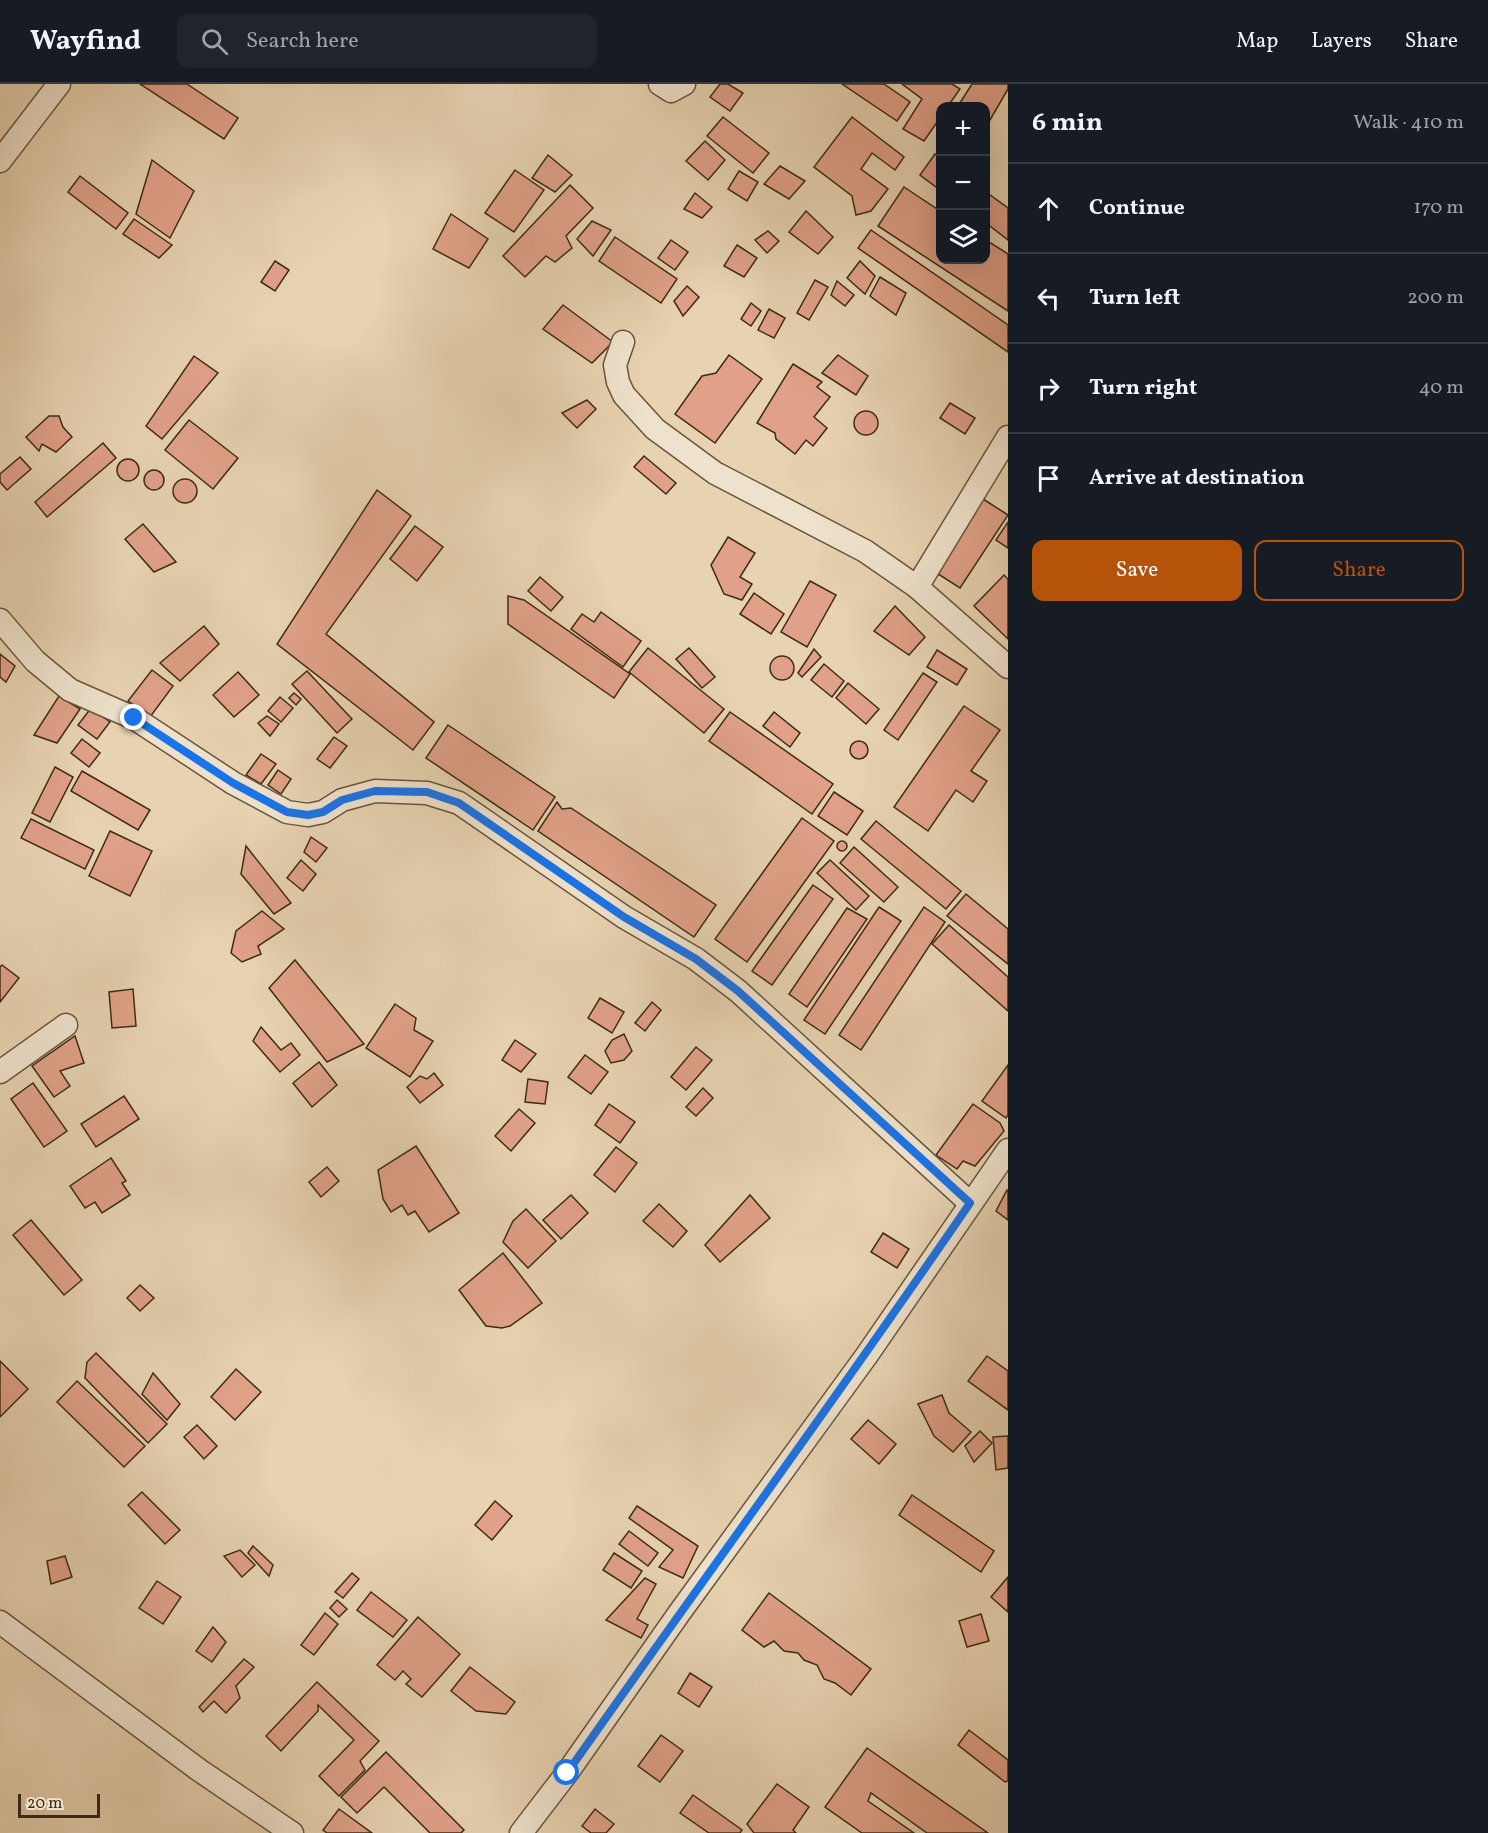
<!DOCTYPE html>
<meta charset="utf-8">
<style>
:root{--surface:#171b24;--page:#20242c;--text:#f1f3f6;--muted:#9ea1a6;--line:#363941;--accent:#b45309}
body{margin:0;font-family:Vollkorn,serif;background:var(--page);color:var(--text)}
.controls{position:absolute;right:18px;top:18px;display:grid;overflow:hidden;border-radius:12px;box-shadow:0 6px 24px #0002}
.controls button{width:54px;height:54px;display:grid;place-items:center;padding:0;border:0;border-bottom:2px solid var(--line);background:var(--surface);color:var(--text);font:30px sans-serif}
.scale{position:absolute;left:18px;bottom:15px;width:82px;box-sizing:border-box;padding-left:6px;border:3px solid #3f2b14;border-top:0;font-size:16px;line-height:21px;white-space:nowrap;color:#3f2b14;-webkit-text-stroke:4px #efe2cc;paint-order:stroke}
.stop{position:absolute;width:18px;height:18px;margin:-14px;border:4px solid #1a73e8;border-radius:50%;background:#fff}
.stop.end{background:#1a73e8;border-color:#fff;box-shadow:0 2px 6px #0008}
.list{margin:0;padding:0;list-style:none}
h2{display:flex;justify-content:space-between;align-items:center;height:78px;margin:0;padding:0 24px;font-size:26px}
h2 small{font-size:20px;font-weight:400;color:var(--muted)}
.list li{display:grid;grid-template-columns:39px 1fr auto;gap:18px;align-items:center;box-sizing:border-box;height:90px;padding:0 24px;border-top:2px solid var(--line)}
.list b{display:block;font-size:22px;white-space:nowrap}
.list em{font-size:20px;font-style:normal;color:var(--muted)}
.actions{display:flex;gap:12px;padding:18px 24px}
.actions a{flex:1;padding:14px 0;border:2px solid var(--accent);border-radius:12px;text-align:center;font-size:21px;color:var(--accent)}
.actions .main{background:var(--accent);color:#fff}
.icon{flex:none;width:33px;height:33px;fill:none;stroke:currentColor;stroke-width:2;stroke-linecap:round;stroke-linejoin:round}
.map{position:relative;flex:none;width:1008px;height:1749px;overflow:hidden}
header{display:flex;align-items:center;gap:36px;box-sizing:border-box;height:84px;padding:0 30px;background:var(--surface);border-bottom:2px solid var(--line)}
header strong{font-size:28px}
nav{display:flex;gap:33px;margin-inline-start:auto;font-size:21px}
.search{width:420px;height:54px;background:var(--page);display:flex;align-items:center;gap:15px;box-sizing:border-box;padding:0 21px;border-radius:12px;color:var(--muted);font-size:22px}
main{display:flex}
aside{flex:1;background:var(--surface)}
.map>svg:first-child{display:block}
</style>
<header>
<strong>Wayfind</strong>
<div class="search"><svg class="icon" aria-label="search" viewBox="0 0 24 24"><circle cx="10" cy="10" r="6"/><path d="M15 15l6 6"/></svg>Search here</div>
<nav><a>Map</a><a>Layers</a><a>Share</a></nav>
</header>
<main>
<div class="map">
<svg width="1008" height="1749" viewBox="0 0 1008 1749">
<rect width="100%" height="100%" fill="#e7d2b1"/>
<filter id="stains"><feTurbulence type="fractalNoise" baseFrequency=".00333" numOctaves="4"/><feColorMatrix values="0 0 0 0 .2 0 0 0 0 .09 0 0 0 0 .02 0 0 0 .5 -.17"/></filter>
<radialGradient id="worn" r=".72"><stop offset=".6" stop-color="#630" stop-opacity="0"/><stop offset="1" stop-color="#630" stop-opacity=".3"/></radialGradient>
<g fill="#e0a188" stroke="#3f2b14" stroke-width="1.5">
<polygon points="140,0 187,0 238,34 224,55"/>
<polygon points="720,0 728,0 743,9 730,27 710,13"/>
<polygon points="842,0 884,0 910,18 897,37"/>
<polygon points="902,0 952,0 960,5 948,22 940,22 940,34 924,57 903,45 922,15"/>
<polygon points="972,0 1008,0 1008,5 986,43 986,22 958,22"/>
<polygon points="723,33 769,69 753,89 707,52"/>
<polygon points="852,33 904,73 895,86 872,69 861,85 888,105 871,127 856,131 852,112 814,83"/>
<polygon points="705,57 725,76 708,96 686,77"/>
<polygon points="935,70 940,75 940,106 920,91"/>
<polygon points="548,71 572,91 555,108 532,94"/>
<polygon points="152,76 194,107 170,154 136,130"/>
<polygon points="780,82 805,97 789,115 764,100"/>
<polygon points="515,86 544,106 514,148 485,129"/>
<polygon points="739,87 758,98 747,117 728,105"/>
<polygon points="80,92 128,129 116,145 68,108"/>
<polygon points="570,101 593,124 566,152 572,164 555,178 546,172 525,193 503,172"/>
<polygon points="904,103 940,127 940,176 986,176 986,156 1008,170 1008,227 878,142"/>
<polygon points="986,108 1008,124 1008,156 986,139"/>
<polygon points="695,109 712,123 702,134 684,125"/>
<polygon points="806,127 833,153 818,170 789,148"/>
<polygon points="451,130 488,155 469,184 433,165"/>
<polygon points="134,135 172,161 159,174 123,150"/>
<polygon points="592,137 611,146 593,172 577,155"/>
<polygon points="871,146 1008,241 1008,268 858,164"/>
<polygon points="768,147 779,157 767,169 755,156"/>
<polygon points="615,153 677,195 661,219 599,177"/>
<polygon points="671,156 688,168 675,186 658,174"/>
<polygon points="737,161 757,174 744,193 724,182"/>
<polygon points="275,177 289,186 275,207 261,198"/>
<polygon points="860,177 875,192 865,210 847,194"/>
<polygon points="880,193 906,209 896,231 870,212"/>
<polygon points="815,196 828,203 809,236 797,229"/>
<polygon points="837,197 854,211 845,222 831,211"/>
<polygon points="687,202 699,213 683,232 674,217"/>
<polygon points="751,219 761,227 751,242 741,235"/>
<polygon points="563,221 613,258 592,279 543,245"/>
<polygon points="769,225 785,234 774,254 758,246"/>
<polygon points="729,271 762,295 715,359 675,330 702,292 716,289"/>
<polygon points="838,271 868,292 856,311 822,289"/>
<polygon points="194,272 218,289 162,355 146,342"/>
<polygon points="793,280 822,298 817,303 830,313 814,333 827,344 813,362 806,356 795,370 776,355 775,349 757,339"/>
<polygon points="587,316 596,325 577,344 562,329"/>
<polygon points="950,319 975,334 965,350 940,334"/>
<circle cx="866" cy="339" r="12"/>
<polygon points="49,332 59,332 63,343 72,353 56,368 42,360 39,367 26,353"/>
<polygon points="189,336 238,374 213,405 165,366"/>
<polygon points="103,359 116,374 47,433 35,418"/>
<polygon points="644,372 676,399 666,410 634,383"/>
<polygon points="20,373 31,385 7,406 0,398 0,390"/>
<circle cx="128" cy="386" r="11"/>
<circle cx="154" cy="396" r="10"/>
<circle cx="185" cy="407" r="12"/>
<polygon points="377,406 411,432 326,550 434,638 413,666 277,560"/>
<polygon points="983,415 1008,431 960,504 935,488"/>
<polygon points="1008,438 1008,464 996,456"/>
<polygon points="143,440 176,478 154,488 125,455"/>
<polygon points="415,442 443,463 417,497 390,475"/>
<polygon points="728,453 755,469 740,493 752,500 742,516 724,510 711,481"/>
<polygon points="1004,491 1008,495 1008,555 974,522"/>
<polygon points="540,493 563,513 551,527 528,507"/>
<polygon points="810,497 836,511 807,563 781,548"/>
<polygon points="754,509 784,530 771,550 740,530"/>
<polygon points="508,512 524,516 630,590 614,614 508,540"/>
<polygon points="895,522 925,553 909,571 874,547"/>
<polygon points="601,528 641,557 623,583 571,545 582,530 594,538"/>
<polygon points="204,542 219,560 180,597 160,579"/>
<polygon points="648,564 724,625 704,649 629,588"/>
<polygon points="689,564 715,593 702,604 676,575"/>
<polygon points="814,565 821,573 802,593 798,589"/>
<polygon points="937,566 967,585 957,601 927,583"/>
<polygon points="0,570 15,582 6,598 0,593"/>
<circle cx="782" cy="584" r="12"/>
<polygon points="824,580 844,597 832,613 811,596"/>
<polygon points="152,586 173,602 150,633 128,617"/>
<polygon points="307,587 352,635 337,649 292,600"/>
<polygon points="238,588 259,611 234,633 213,611"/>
<polygon points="923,589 937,598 898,656 884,646"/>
<polygon points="848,599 879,625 866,640 836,614"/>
<polygon points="294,609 301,615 296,621 289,614"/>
<polygon points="59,612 80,625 57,659 34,651"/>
<polygon points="280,613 293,624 281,638 268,627"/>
<polygon points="964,622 1000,646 971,687 987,697 973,718 956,706 928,747 894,723"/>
<polygon points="91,624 110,638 97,655 78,641"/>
<polygon points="730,628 833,700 812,730 709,657"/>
<polygon points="774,628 800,649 790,663 763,642"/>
<polygon points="267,632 279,640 270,652 258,639"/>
<polygon points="448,641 555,713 533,746 426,674"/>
<polygon points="334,653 347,662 330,684 317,675"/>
<polygon points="82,655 100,669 89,683 71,669"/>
<circle cx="859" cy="666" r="9"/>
<polygon points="261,670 276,680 261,700 246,691"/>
<polygon points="55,683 73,693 50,738 32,729"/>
<polygon points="278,686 291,695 281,710 268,701"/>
<polygon points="82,687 150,726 138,746 71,707"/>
<polygon points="834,708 863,727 847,751 818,732"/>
<polygon points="557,718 562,725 571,724 716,821 694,853 538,747"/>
<polygon points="802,734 834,757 747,878 715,855"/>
<polygon points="31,735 94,766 85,785 21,754"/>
<polygon points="876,737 961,807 946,825 861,755"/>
<polygon points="110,747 152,767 130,812 89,792"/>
<polygon points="311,753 327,764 316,778 304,768"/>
<circle cx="842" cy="762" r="5"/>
<polygon points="246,762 291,819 274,830 241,790"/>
<polygon points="854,763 898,803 884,818 840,779"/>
<polygon points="301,776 316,790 303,807 287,794"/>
<polygon points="830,776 869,812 856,826 817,789"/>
<polygon points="813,801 833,815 772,901 752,887"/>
<polygon points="966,810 1008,845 1008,880 947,832"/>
<polygon points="879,823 901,837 825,950 804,936"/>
<polygon points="924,823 945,838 861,966 839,951"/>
<polygon points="847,824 867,835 807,923 789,910"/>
<polygon points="262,827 284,845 258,862 261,870 242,878 231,869 236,847"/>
<polygon points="949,841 1008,893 1008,927 932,860"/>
<polygon points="295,876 364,960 327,978 269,904"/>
<polygon points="2,881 19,894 0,918 0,883"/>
<polygon points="133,905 136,942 112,944 109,908"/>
<polygon points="600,914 624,928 612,949 588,934"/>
<polygon points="652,918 661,926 645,947 635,939"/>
<polygon points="395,920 416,934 414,946 433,957 410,993 366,964"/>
<polygon points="261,943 281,966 291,959 300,971 280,988 253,957"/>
<polygon points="624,950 632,967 624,976 611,979 605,967 612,956"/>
<polygon points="75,952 84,979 60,987 70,1002 54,1013 32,982"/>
<polygon points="515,956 536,970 521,988 502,976"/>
<polygon points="696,963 712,976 686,1006 671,993"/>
<polygon points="585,971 608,988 591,1010 568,993"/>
<polygon points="319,978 337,1001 312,1023 293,999"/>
<polygon points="1008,981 1008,1031 1006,1034 982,1017"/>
<polygon points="434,989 443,1001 420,1019 407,1003 420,992 427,995"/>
<polygon points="528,995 548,998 545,1020 525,1018"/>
<polygon points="33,999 67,1047 44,1063 11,1015"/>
<polygon points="703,1004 713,1014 696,1032 686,1023"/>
<polygon points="124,1012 139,1035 96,1063 81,1040"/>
<polygon points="609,1020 635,1038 620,1059 595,1041"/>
<polygon points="973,1020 1000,1039 1004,1047 975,1082 963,1077 957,1085 936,1071"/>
<polygon points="519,1025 535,1039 511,1067 495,1052"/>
<polygon points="416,1062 459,1129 429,1148 415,1127 408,1131 402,1121 391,1128 383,1115 378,1086"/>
<polygon points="616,1063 637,1079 615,1108 594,1091"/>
<polygon points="111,1074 126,1097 122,1099 130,1111 102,1129 95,1118 85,1124 70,1102"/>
<polygon points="327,1083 339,1097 321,1113 309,1098"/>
<polygon points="1007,1106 1008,1108 1008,1136 996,1127"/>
<polygon points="571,1111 588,1129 561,1155 543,1136"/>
<polygon points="750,1111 770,1134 720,1178 705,1161"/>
<polygon points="659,1120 687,1147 673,1163 643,1137"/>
<polygon points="526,1125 556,1157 528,1184 503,1158 513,1137"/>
<polygon points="31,1136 82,1196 64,1211 13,1151"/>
<polygon points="883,1149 909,1165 897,1184 871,1168"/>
<polygon points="503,1169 542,1219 510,1242 502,1244 486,1242 459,1206"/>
<polygon points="140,1201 154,1214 140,1227 127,1214"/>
<polygon points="96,1269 167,1340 148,1359 85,1294 87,1278"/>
<polygon points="987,1272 1008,1287 1008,1326 968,1297"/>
<polygon points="0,1277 28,1305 0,1333"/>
<polygon points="236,1285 261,1308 235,1336 211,1313"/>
<polygon points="153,1289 180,1320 167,1336 142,1310"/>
<polygon points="77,1297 145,1362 124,1383 57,1318"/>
<polygon points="942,1311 949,1329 971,1348 953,1368 934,1352 918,1320"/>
<polygon points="868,1336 896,1360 879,1380 851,1355"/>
<polygon points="197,1341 217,1362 204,1375 184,1353"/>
<polygon points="980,1347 992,1359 974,1378 965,1362"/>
<polygon points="1008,1352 1008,1384 996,1386 993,1353"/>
<polygon points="142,1408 180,1446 165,1460 128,1421"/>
<polygon points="912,1411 994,1467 981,1488 899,1431"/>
<polygon points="495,1417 512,1432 492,1456 475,1441"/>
<polygon points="637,1422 698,1462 683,1494 659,1483 673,1466 629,1434"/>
<polygon points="629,1447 658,1469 648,1482 619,1460"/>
<polygon points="253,1462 273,1481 269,1492 248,1469"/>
<polygon points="240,1466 255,1481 242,1493 224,1472"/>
<polygon points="614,1469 642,1487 631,1504 603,1486"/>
<polygon points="65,1472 72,1493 51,1500 47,1477"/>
<polygon points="352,1489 359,1495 343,1514 335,1508"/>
<polygon points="1008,1493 1008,1528 991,1513"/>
<polygon points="645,1494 656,1500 637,1535 648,1541 641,1554 606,1536"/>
<polygon points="157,1497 181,1513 163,1540 139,1524"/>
<polygon points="371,1508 407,1536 393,1553 357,1526"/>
<polygon points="769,1509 871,1585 851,1611 835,1599 824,1595 817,1581 804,1576 798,1569 784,1567 774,1557 764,1563 742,1546"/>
<polygon points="337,1516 347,1525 339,1533 330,1524"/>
<polygon points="325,1529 338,1540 314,1571 301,1561"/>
<polygon points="981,1530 989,1557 967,1563 959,1537"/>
<polygon points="418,1533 460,1570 422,1613 406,1600 411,1595 403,1587 395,1596 377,1581"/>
<polygon points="213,1543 226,1558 212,1578 196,1567"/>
<polygon points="244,1575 254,1583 236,1602 240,1614 226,1629 214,1617 203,1628 199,1623"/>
<polygon points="470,1583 515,1618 506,1630 476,1627 451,1607"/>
<polygon points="690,1589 712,1603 699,1623 678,1609"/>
<polygon points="317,1598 379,1657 360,1677 365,1686 339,1712 319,1692 354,1656 318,1621 318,1627 281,1667 266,1652"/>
<polygon points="969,1646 1008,1676 1008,1697 1005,1698 958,1661"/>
<polygon points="661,1651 683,1667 660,1698 638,1682"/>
<polygon points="867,1664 988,1749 927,1749 871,1709 868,1717 914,1749 862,1749 825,1723"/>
<polygon points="386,1668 464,1746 461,1749 430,1749 384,1703 357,1729 341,1713"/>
<polygon points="777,1700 809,1723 793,1746 796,1749 754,1749 747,1740"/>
<polygon points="693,1711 742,1746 740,1749 709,1749 680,1729"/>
<polygon points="339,1725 372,1749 327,1749 323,1746"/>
<polygon points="595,1725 614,1740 606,1749 591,1749 582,1742"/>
</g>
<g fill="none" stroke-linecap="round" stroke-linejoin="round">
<g stroke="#69553b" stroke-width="25">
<g id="street">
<polyline points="660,0 671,7 684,0"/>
<polyline points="0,77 59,0"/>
<polyline points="623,258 615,281 618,298 624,311 655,345 715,389 865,467 917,503"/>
<polyline points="1008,353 917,503 1008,583"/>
<polyline points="0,536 35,577 70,606 134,634 233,699 287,728 308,731 323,728 342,716 375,707 427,709 459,719 624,833 696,875 738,907 970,1119"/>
<polyline points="0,988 66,941"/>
<polyline points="0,1538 199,1686 292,1749"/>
<polyline points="521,1749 567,1689 680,1528 867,1271 1008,1066"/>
</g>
</g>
<use href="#street" stroke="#efe2cc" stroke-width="22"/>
</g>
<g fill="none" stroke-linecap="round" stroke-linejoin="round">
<path stroke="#1a73e8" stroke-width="8" d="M134,634L233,699L287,728L308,731L323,728L342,716L375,707L427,708L459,719L624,833L696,875L738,907L970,1119C839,1311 701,1498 567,1689"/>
</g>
<rect width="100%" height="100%" filter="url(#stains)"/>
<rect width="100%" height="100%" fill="url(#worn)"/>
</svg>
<div class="controls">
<button>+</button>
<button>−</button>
<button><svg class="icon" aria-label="layers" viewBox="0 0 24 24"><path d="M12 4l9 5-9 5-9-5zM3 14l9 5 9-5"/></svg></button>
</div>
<div class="scale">20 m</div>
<div class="stop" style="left:567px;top:1689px"></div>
<div class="stop end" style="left:134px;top:634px"></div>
</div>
<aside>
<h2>6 min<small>Walk · 410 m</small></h2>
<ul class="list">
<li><svg class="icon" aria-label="ahead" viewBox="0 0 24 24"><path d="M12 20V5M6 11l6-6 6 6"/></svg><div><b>Continue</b></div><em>170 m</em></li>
<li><svg class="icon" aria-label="left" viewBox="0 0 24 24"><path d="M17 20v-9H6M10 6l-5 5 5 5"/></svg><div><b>Turn left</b></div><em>200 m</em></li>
<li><svg class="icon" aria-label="right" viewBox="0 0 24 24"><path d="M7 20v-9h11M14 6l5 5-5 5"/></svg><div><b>Turn right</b></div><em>40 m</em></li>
<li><svg class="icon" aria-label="arrive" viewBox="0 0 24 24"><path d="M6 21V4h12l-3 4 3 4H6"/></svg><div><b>Arrive at destination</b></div></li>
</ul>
<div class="actions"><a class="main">Save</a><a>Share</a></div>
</aside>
</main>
